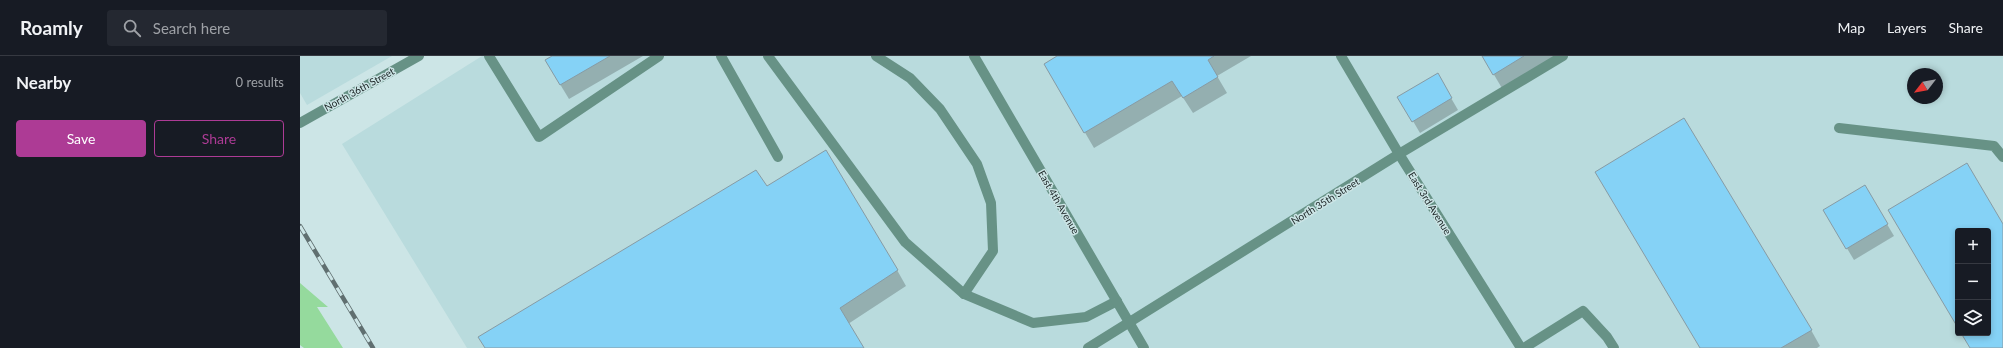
<!DOCTYPE html>
<meta charset="utf-8">
<style>
:root{--surface:#171b24;--page:#242831;--text:#f1f3f6;--muted:#9ea1a6;--line:#363941;--accent:#ad3b95}
body{margin:0;font-family:Lato,sans-serif;background:var(--page);color:var(--text)}
.controls{position:absolute;right:12px;bottom:12px;display:grid;overflow:hidden;border-radius:4px;box-shadow:0 2px 6px #0003}
.controls button{width:36px;height:36px;display:grid;place-items:center;padding:0;border:0;border-bottom:1px solid var(--line);background:var(--surface);color:var(--text);font:20px sans-serif}
.compass{position:absolute;left:1607px;top:12px;width:36px;height:36px;border-radius:50%;background:var(--surface);box-shadow:0 2px 6px #0003;rotate:239deg}
.list{margin:0;padding:0;list-style:none}
h2{display:flex;justify-content:space-between;align-items:center;height:52px;margin:0;padding:0 16px;font-size:17px}
h2 small{font-size:13px;font-weight:400;color:var(--muted)}
.actions{display:flex;gap:8px;padding:12px 16px}
.actions a{flex:1;padding:9px 0;border:1px solid var(--accent);border-radius:4px;text-align:center;font-size:14px;color:var(--accent)}
.actions .main{background:var(--accent);color:#fff}
.icon{flex:none;width:22px;height:22px;fill:none;stroke:currentColor;stroke-width:2;stroke-linecap:round;stroke-linejoin:round}
.map{position:relative;flex:none;width:1703px;height:292px;overflow:hidden}
header{display:flex;align-items:center;gap:24px;box-sizing:border-box;height:56px;padding:0 20px;background:var(--surface);border-bottom:1px solid var(--line)}
header strong{font-size:19px}
nav{display:flex;gap:22px;margin-inline-start:auto;font-size:14px}
.search{width:280px;height:36px;background:var(--page);display:flex;align-items:center;gap:10px;box-sizing:border-box;padding:0 14px;border-radius:4px;color:var(--muted);font-size:15px}
main{display:flex}
aside{flex:1;background:var(--surface)}
.map>svg:first-child{display:block}
</style>
<header>
<strong>Roamly</strong>
<div class="search"><svg class="icon" aria-label="search" viewBox="0 0 24 24"><circle cx="10" cy="10" r="6"/><path d="M15 15l6 6"/></svg>Search here</div>
<nav><a>Map</a><a>Layers</a><a>Share</a></nav>
</header>
<main>
<aside>
<h2>Nearby<small>0 results</small></h2>
<ul class="list">
</ul>
<div class="actions"><a class="main">Save</a><a>Share</a></div>
</aside>
<div class="map">
<svg width="1703" height="292" viewBox="0 0 1703 292">
<rect width="100%" height="100%" fill="#cce5e6"/>
<g fill="#b9dbdd" fill-rule="evenodd">
<polygon points="0,0 92,0 7,49 0,37"/>
<path d="M182,0H1703V292H167L42,88ZM1613,18H1637V42H1613ZM1658,175H1688V277H1658Z"/>
</g>
<polygon fill="#95da9d" points="0,227 28,251 17,251 43,292 4,292 0,289"/>
<g fill="#0003">
<polygon points="254,0 343,0 269,43 246,5"/>
<polygon points="759,0 951,0 917,20 927,37 893,57 882,40 794,92 745,8"/>
<polygon points="1183,0 1260,0 1203,34"/>
<polygon points="1137,18 1158,54 1120,77 1099,41"/>
<polygon points="467,131 597,214 606,230 548,268 562,292 186,292"/>
<polygon points="1565,131 1594,180 1554,204 1524,154"/>
<polygon points="1511,274 1520,290 1517,292 1401,292"/>
</g>
<g fill="#85d2f6" stroke="#879ba4">
<polygon points="252,0 310,0 260,29 245,4"/>
<polygon points="757,0 914,0 908,4 918,21 883,42 872,25 784,77 744,8"/>
<polygon points="1182,0 1224,0 1193,19"/>
<polygon points="1138,17 1152,42 1112,66 1097,41"/>
<polygon points="1384,62 1512,274 1481,292 1400,292 1295,116"/>
<polygon points="526,94 598,214 540,252 564,292 185,292 178,281 456,114 467,130"/>
<polygon points="1667,107 1703,168 1703,292 1670,292 1661,277 1688,277 1688,175 1658,175 1658,272 1588,154"/>
<polygon points="1565,129 1588,168 1546,193 1523,154"/>
</g>
<g fill="none" stroke-linecap="round" stroke-linejoin="round">
<g stroke="#679286" stroke-width="10">
<polyline points="189,0 239,81 359,0"/>
<polyline points="421,0 478,101"/>
<polyline points="468,0 605,186 664,238 733,267 786,261 817,245"/>
<polyline points="576,0 610,22 640,53 677,108 691,147 693,195 664,238"/>
<polyline points="1539,72 1694,90 1703,101"/>
<polyline points="1224,292 1283,255 1307,281 1314,292"/>
</g>
<g stroke="#679286" stroke-width="10">
<polyline points="674,0 844,292"/>
<polyline points="1041,0 1099,98 1221,292"/>
<polyline points="0,67 119,0"/>
<polyline points="788,292 1099,98 1263,0"/>
</g>
<g stroke="#606f70" stroke-width="4.5">
<polyline id="rail" points="0,170 73,292"/>
</g>
<use href="#rail" stroke="#cce5e6" stroke-width="3" stroke-dasharray="9" stroke-linecap="butt"/>
</g>
<g text-anchor="middle" stroke-width="3" stroke-linejoin="round" paint-order="stroke">
<g font-size="10" fill="#1a2324" stroke="#cce5e6">
<text transform="translate(59 33) rotate(-29)" y="4">North 36th Street</text>
<text transform="translate(1025 145) rotate(-32)" y="4">North 35th Street</text>
<text transform="translate(759 146) rotate(60)" y="4">East 4th Avenue</text>
<text transform="translate(1130 147) rotate(58)" y="4">East 3rd Avenue</text>
</g>
</g>
</svg>
<div class="controls">
<button>+</button>
<button>−</button>
<button><svg class="icon" aria-label="layers" viewBox="0 0 24 24"><path d="M12 4l9 5-9 5-9-5zM3 14l9 5 9-5"/></svg></button>
</div>
<svg class="compass" viewBox="-18 -18 36 36"><path d="M0-13l5 13h-10z" fill="#e53935"/><path d="M0 13l5-13h-10z" fill="#9ea1a6"/></svg>
</div>
</main>
